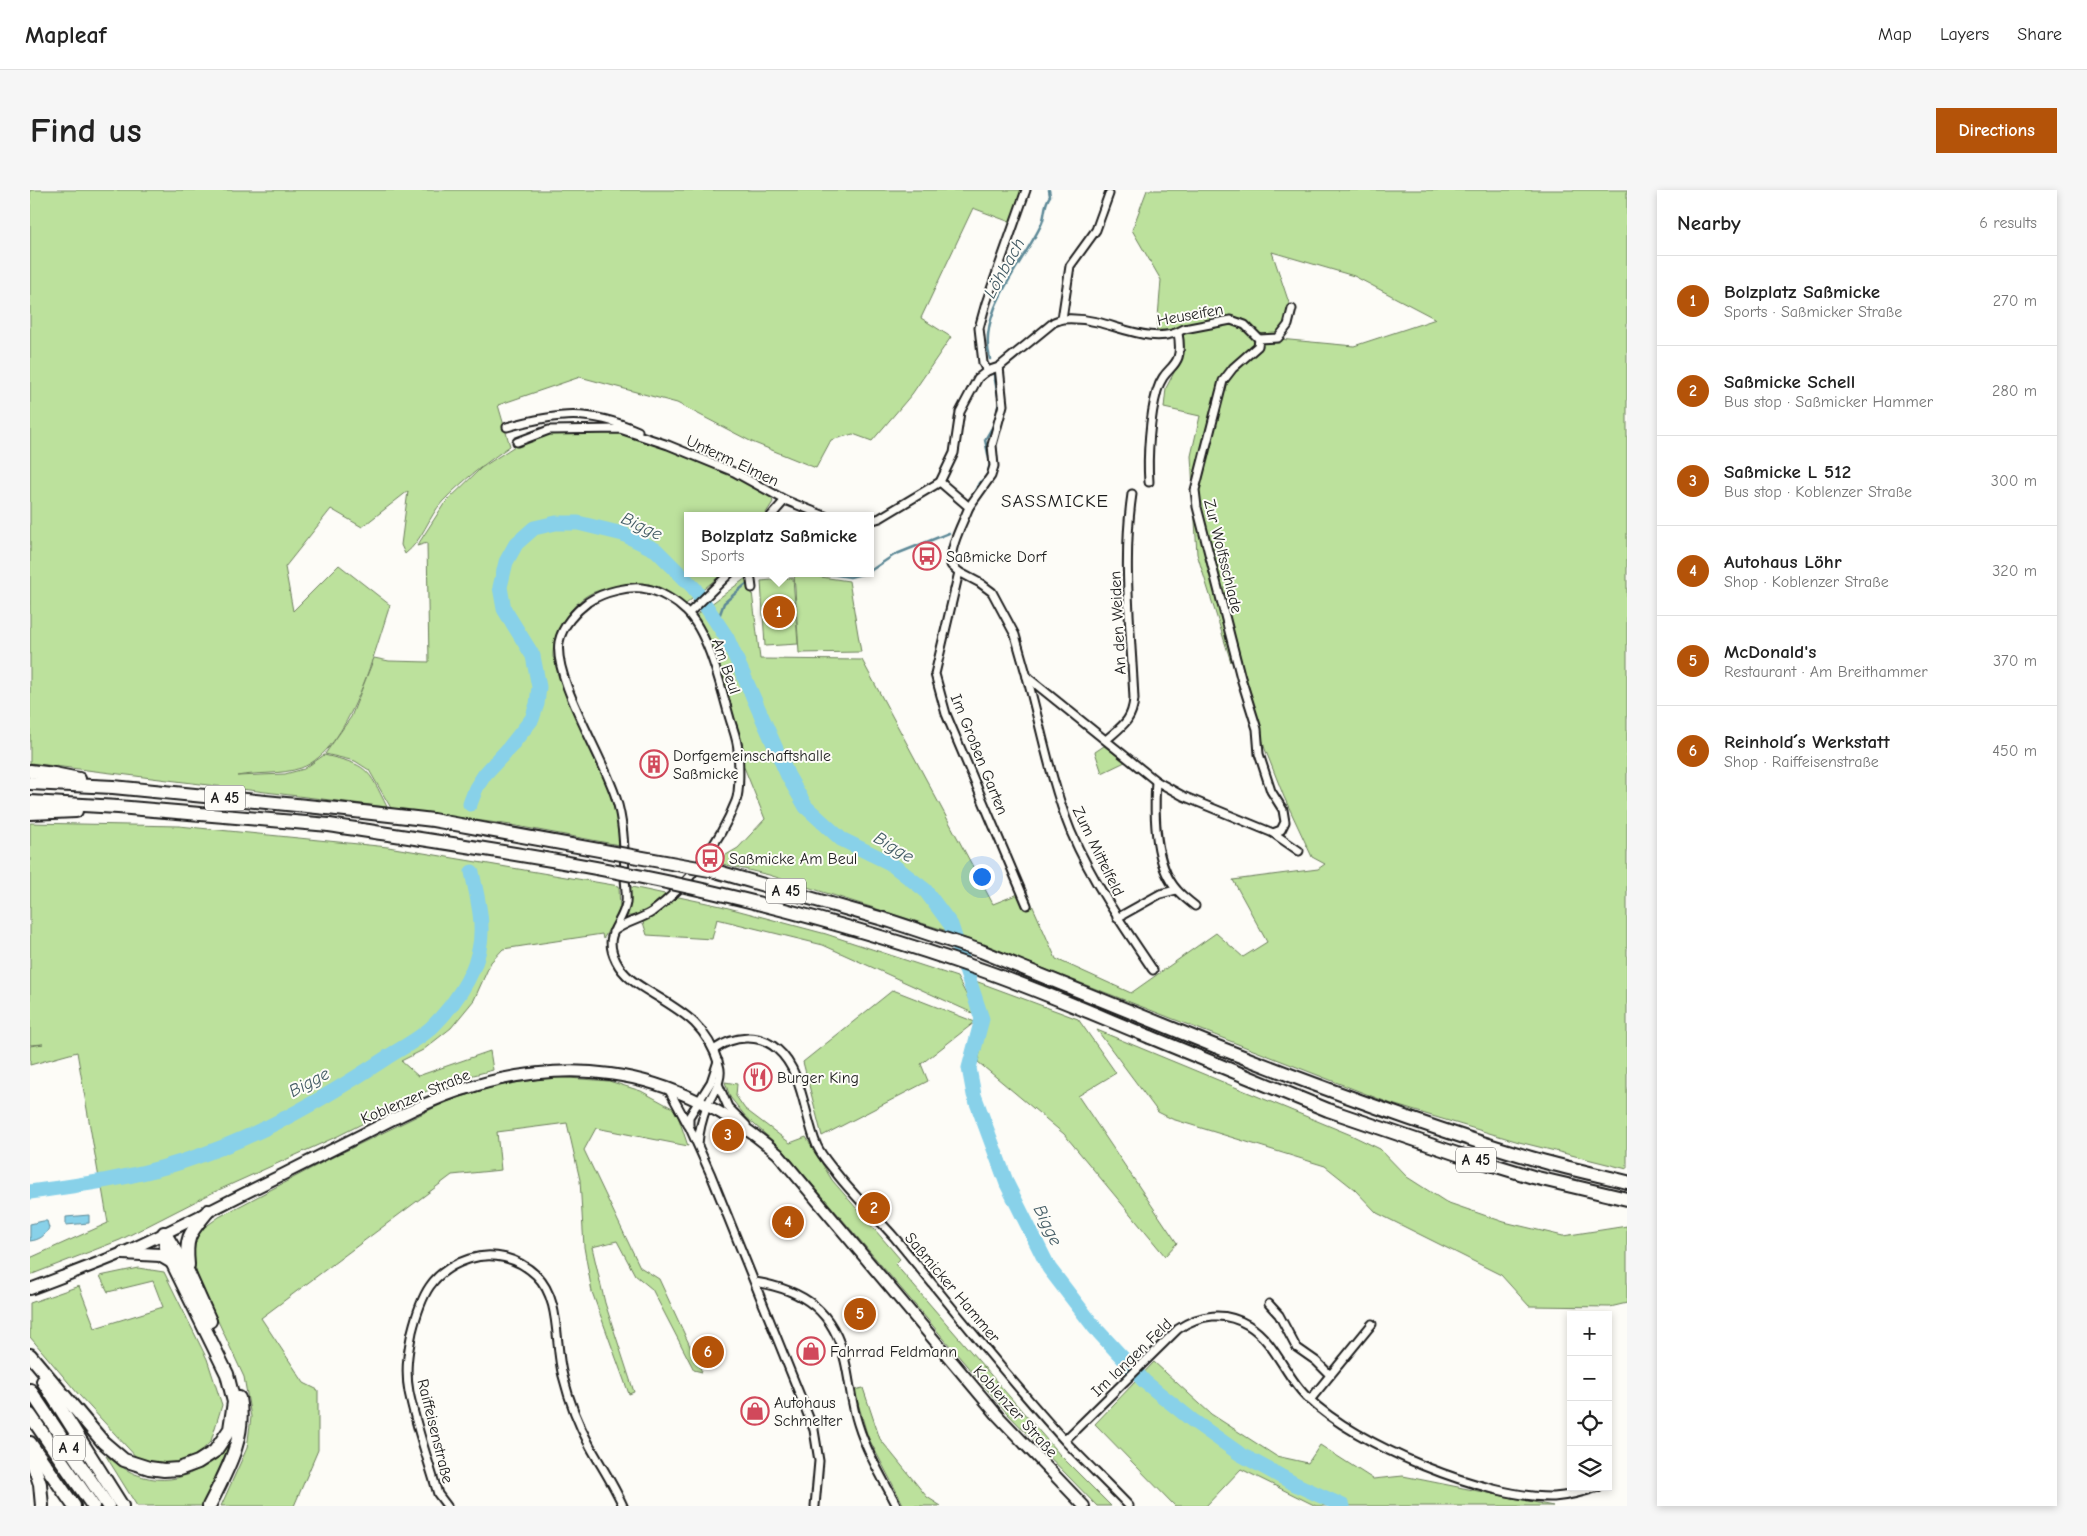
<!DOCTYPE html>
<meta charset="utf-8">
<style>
:root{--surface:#fff;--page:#f6f6f6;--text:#222;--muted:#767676;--line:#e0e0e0;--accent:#b45309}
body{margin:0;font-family:"Comic Neue",sans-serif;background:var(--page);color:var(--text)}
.controls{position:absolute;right:15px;bottom:15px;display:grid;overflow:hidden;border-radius:0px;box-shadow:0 2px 8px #0003}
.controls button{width:45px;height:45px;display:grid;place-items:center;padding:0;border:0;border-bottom:1px solid var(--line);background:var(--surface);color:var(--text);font:25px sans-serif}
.you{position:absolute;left:951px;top:686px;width:18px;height:18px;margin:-12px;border:4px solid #fff;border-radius:50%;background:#1a73e8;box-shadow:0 0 0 8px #1a73e833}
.badge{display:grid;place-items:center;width:32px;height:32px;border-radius:50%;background:var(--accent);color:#fff;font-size:16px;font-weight:700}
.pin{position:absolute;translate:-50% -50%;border:2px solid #fff;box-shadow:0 1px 5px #0006}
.popup{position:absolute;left:654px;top:322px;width:190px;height:65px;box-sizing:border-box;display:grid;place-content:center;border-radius:0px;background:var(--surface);filter:drop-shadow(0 1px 4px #0005);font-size:16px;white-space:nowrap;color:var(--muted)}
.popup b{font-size:19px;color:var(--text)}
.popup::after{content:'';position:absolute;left:50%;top:100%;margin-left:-10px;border:10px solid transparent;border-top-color:var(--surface)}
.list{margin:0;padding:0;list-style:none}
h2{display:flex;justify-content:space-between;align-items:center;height:65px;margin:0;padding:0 20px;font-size:21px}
h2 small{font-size:16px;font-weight:400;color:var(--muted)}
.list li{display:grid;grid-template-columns:32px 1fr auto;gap:15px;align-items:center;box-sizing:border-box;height:90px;padding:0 20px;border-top:1px solid var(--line)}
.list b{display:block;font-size:19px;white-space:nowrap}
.list p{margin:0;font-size:16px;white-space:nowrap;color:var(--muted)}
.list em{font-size:16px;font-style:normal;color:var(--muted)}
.icon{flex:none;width:28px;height:28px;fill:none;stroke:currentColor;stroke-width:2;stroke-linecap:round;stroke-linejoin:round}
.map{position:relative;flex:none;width:1597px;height:1316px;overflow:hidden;border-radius:0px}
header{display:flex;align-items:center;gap:30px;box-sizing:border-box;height:70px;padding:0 25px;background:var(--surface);border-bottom:1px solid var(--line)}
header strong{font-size:24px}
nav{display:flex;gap:28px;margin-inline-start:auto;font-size:18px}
.intro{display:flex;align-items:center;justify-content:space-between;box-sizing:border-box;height:120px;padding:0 30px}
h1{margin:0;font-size:35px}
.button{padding:12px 22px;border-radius:0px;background:var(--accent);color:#fff;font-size:18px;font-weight:700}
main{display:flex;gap:30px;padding:0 30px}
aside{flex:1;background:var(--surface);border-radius:0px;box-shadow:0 2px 8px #0003}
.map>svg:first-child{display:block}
</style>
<header>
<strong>Mapleaf</strong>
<nav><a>Map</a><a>Layers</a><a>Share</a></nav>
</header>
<div class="intro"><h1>Find us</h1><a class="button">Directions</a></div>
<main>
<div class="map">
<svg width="1597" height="1316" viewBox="0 0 1597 1316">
<rect width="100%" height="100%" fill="#fdfcf7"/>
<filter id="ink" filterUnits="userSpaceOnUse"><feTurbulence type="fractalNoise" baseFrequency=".02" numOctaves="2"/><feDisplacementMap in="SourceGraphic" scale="10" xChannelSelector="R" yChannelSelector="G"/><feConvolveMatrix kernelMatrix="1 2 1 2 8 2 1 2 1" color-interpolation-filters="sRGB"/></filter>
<g filter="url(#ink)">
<g fill="#bce19c" stroke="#6c7e5c">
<path d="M0,0H993L980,32L943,18L891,128L921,147L882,204L842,251L823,244L801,250L786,278L722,252L647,213L550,187L468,215L480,256C456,273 433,290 413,311C398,327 393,350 375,364L371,355L378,301L332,337L301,319L255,377L263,421L309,375L360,415C345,460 320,560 271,578C250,585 228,582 207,586L255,584L274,579L294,565C338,575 338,578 357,617L0,573Z"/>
<polygon points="1117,0 1597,0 1597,979 1489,952 1362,914 917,741 739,685 684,672 708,658 735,629 712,572 713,557 681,452 665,426 720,385 730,469 832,470 963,714 996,701 1026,769 1101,803 1186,743 1213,767 1237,752 1203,690 1288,679 1295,674 1282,667 1254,607 1235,559 1200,438 1203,463 1201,472 1167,364 1161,266 1170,226 1134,218 1136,198 1151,169 1150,145 1171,139 1207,134 1229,151 1249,149 1324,156 1406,129 1324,86 1242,62 1261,119 1257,134 1246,146 1231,144 1212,128 1190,127 1147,140 1127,140 1131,90 1102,40"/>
<path d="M520,241H590L637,256L703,283L740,304L743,312L734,326H658V383H693L656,414C644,411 633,398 619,394C612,393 603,395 596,396C584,397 568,399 558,405C539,416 522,446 523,467L572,580L589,631V655L481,635L361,618L339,580L325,571L295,564L321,527L344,468L359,471L399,472L397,353L387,356L414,314L451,278L488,254Z"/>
<polygon points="764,383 819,391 831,462 769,463"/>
<polygon points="763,388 768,454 735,456 731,391"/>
<polygon points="1074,556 1095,572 1072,583 1065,562"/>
<polygon points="0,633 149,636 358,657 589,696 590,722 573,749 572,744 473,759 461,772 444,810 421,838 393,860 371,871 388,886 460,861 463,880 413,893 308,946 182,1003 90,1050 0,1085 0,1068 78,1033 72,998 124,982 121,976 98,983 69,988 47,862 0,875 0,856 13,854 0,855"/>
<polygon points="597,696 691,716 796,744 927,787 947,825 793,755 687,729 682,749 617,745 611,726 597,726"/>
<polygon points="940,789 1048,829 1086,883 1048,906 1147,1053 1135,1066 1034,944 948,872 957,830"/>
<polygon points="863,800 945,832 891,874 898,891 792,946 773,872"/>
<polygon points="1067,840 1321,945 1350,959 1377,987 1416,1012 1474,1032 1533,1046 1597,1036 1597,1113 1580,1117 1499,1116 1471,1085 1347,1023 1324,999 1295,976 1142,929 1128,922"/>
<polygon points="524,887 579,891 611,901 646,920 658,956 566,938 554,960 610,1077 629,1089 672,1182 664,1180 622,1099 605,1085 587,1051 562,1057 575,1113 604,1202 599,1204 562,1102 554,1057 550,990 537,933 467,942 471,980 422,985 231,1128 274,1193 288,1200 288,1260 264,1316 191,1316 217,1258 221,1227 214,1187 168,1088 162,1065 168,1042 189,1027 299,969 416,912 465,896"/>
<polygon points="695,892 707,894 706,906 715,919 760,953 776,947 802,990 870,1069 865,1074 1030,1265 1081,1316 1067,1316 977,1223 754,961 716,927 700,907"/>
<polygon points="108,1078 134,1082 177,1169 192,1215 181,1251 165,1268 140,1274 109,1270 49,1205 0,1147 0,1113 49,1096 65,1138 133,1117 123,1091 78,1102 70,1086"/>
<polygon points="1124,1172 1181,1224 1246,1266 1278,1273 1290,1255 1343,1289 1373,1286 1523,1316 1286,1316 1211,1279 1176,1316 1145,1316 1065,1234"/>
<polygon points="833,1198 850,1249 897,1307 911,1316 874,1316 838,1247 824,1200"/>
<path d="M202,1248L199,1264L173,1316H107L76,1266C85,1272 95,1280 105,1284C145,1300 179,1279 202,1248Z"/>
</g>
<g fill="#88d1e9" stroke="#5d8997">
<polygon points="59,1025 59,1033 36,1035 36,1027"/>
<path d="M13,1031H17L19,1038C15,1046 9,1050 0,1051V1034Z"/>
</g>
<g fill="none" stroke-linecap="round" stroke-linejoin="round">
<g stroke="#5d8997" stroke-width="2.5">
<path d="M960,169C947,122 992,75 1011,35C1016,26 1013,15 1020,6L1019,0"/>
<polyline points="964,185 969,211 967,223"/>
<polyline points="942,307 949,293 955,288 958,283 960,273 955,250 966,231"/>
<polyline points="840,381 864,365 919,343"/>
<polyline points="794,383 820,387 836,383"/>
<polyline points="684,428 690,424 694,413 715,395"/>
</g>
<g stroke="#88d1e9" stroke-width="15">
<polyline points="440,614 446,598 455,584 479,558 502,529 507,514 509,497 503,466 474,419 470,397 476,372 486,354 504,338 526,333 548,333 593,344 626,360 664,398 697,448 758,586 776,617 811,649 860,673 895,700 921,735 952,829 939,878 944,905 977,994 1019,1078 1065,1138 1115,1192 1162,1230 1210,1264 1265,1294 1313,1316"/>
<path d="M0,1002C51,995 102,988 151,972C225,949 292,910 356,868C371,858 390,849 403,836C423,816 443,788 449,760C455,734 447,707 442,682"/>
</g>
<g stroke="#1c1c1c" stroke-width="11">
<g id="street">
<path d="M1032,129C1044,128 1055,129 1067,132C1093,138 1127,155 1154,139L1201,130L1215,135L1229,149"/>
<polyline points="957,181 953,173 949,138 956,113 996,0"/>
<path d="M477,237C528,223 559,219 608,241"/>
<polyline points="487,252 519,240 590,239 638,255 704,282 755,310"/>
<path d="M910,292L939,317C932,335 920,355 921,375L929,382L905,484L916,524L997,715"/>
<path d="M1119,292C1117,266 1120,226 1127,201C1135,172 1155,182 1148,143"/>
<polyline points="939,317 961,286 964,276 962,255 973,215 969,177"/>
<polyline points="741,326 755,310 795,326"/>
<polyline points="840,331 850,328 910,292 924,263 930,222 948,188 957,181 969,177 1024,132 1032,129 1040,76 1066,40 1079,4"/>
<polyline points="929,382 950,393 962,402 985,445 997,487 1126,591 1153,606 1243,643 1251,640 1255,632 1253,620 1241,601 1229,564 1227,539 1211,488 1167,317 1165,300 1193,191 1203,178 1228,156 1229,149 1248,148 1258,135 1262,119"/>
<polyline points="720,383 722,398"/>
<polyline points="659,423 700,383"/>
<path d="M997,487C1011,538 1021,592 1041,642C1062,691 1093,736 1123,780"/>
<path d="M1076,550C1092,536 1102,531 1104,509C1101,441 1092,372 1102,304"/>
<path d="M1126,591C1124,622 1124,675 1147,700C1152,706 1159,711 1165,716"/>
<polyline points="1243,643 1269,661"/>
<polyline points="1087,728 1130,704 1146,700"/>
<path d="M583,742C594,732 610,730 622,722C658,696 690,652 706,611C710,601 709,573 708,561C708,551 703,539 700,529C691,498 679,443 656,421C647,412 630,401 617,399C600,395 573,402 558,412C546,421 532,436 529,452C523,489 574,568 586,608C594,633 594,659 595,685C595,694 597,704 596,713C592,736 572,743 586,771C594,787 608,795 623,804C656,824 677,836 689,875C694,890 682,903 677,916C672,929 669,941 668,954"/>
<path d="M685,859C703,846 729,843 747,859C773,881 774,926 787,956C791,965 800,975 807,984C824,1006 846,1026 865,1048C921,1116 976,1186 1035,1251C1056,1273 1078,1294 1099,1316"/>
<polyline points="688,871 681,892 659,927 659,936 681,985 784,1240 789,1271 785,1316"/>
<polyline points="688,894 698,917 716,935"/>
<polyline points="639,900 658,935"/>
<path d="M725,1092C774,1100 804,1121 815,1171C820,1192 821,1213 828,1234C837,1263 853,1289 867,1316"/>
<polyline points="1239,1114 1249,1125 1266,1157 1286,1171 1300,1185"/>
<polyline points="1280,1210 1342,1134"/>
<path d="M1035,1250L1148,1139C1170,1124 1195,1121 1218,1135C1246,1152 1255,1187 1278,1208C1326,1255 1456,1309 1524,1307C1539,1306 1553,1302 1568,1297"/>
<path d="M417,1316L408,1304C398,1270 386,1236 379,1202C375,1181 378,1162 382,1142C391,1106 401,1081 439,1069C463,1061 488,1068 506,1085C532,1110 524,1154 533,1186C539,1210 548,1234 560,1256C571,1276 584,1295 593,1316"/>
</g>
</g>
<g stroke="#1c1c1c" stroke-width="14">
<path id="secondary" d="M0,1099C32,1087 64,1075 95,1062C148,1038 198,1011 250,986C288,967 325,948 363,929C387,918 410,906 435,899C480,884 533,877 580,884C642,892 702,924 748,964L968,1226L1054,1316"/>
</g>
<g stroke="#1c1c1c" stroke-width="16">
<g id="highway">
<polyline points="0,581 24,584 49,589"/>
<polyline points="0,593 83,597 307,619"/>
<polyline points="0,612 88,617 299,635"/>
<polyline points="0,623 46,621"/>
<polyline points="1120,847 1298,920 1427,964 1503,987 1597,1009"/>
<path d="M1185,856C1289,897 1393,936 1501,968C1532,977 1565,984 1597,992"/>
<polyline points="137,1047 158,1082 180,1131"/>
<polyline points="93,1063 130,1065 142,1072"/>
<path d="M158,1075C155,1046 160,1043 178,1021"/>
<polyline points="0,1165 73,1252 94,1270 119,1278 134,1280 149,1279 168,1272 185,1261 200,1239 204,1212 197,1184 142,1072 136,1057 134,1043"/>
<polyline points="13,1191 92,1316"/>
<polyline points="0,1200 78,1316"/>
<polyline points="0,1225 63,1316"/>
<polyline points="0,1253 44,1316"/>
<polyline points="0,1264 10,1294 12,1316"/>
<path d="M179,1316C196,1282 217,1247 209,1208"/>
</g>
</g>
<use href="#street" stroke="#fdfcf7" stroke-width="7"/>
<use href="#secondary" stroke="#fdfcf7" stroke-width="10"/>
<use href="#highway" stroke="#fdfcf7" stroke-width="12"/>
<g stroke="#1c1c1c" stroke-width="16" stroke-linecap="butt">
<g id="highway-bridge">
<polyline points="307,619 403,630 685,681 860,731 951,761 1185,856"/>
<path d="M299,635C428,655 559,673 686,703C775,724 864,749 949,779C1007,799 1064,824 1120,847"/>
</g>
</g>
<use href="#highway-bridge" stroke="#fdfcf7" stroke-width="12"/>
</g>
</g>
<defs>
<g id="bus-ring" transform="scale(1.4375)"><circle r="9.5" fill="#fdfcf7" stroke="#d1495b" stroke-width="1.5"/><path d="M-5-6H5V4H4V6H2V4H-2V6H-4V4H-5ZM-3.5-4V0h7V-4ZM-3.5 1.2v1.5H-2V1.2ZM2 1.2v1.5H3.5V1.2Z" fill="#d1495b"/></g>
<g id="building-ring" transform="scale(1.4375)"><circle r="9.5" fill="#fdfcf7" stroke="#d1495b" stroke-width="1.5"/><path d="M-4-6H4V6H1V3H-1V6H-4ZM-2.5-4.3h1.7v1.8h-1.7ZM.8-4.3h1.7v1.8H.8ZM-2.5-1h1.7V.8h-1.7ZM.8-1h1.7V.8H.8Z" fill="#d1495b"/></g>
<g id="restaurant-ring" transform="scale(1.4375)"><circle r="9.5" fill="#fdfcf7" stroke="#d1495b" stroke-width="1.5"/><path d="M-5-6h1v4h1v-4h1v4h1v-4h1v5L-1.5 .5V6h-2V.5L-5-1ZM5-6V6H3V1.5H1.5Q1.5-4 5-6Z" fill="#d1495b"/></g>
<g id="shop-ring" transform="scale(1.4375)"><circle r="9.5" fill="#fdfcf7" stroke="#d1495b" stroke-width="1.5"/><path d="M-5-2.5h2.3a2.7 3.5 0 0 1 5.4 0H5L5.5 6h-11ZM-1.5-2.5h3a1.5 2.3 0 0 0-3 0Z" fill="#d1495b"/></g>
</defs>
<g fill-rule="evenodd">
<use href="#bus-ring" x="897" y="366"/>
<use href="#building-ring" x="624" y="574"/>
<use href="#bus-ring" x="680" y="668"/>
<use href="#restaurant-ring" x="728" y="887"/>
<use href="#shop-ring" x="781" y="1161"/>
<use href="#shop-ring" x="725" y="1221"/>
</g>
<g text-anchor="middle" stroke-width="4" stroke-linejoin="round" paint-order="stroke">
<g fill="#fdfcf7" stroke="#605f5e" stroke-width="1">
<rect x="175" y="595.5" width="40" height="25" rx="4"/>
<rect x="736" y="688.5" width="40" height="25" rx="4"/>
<rect x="1426" y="957.5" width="40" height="25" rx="4"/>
<rect x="23" y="1245.5" width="32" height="25" rx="4"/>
</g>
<g font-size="15" font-weight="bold" fill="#1c1c1c">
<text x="195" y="613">A 45</text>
<text x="756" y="706">A 45</text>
<text x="1446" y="975">A 45</text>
<text x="39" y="1263">A 4</text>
</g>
<g font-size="16" fill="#1c1c1c" stroke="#fdfcf7">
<text transform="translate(1160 124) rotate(-10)" y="6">Heuseifen</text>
<text transform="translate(703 270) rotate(25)" y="6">Unterm Elmen</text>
<text transform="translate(1194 366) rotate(76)" y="6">Zur Wolfsschlade</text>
<text transform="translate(1087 433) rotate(-93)" y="6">An den Weiden</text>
<text transform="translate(697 476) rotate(71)" y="6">Am Beul</text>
<text transform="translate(950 564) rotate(68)" y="6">Im Großen Garten</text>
<text transform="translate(1069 661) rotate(64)" y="6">Zum Mittelfeld</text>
<text transform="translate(385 906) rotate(-23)" y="6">Koblenzer Straße</text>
<text transform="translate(923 1097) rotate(50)" y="6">Saßmicker Hammer</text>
<text transform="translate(1101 1167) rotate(-44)" y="6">Im langen Feld</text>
<text transform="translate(986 1221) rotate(48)" y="6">Koblenzer Straße</text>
<text transform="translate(406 1241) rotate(76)" y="6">Raiffeisenstraße</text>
</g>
<g font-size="16" fill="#1c1c1c" stroke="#fdfcf7" text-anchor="start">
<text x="916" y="372">Saßmicke Dorf</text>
<text x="643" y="571">Dorfgemeinschaftshalle<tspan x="643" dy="18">Saßmicke</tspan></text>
<text x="699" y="674">Saßmicke Am Beul</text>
<text x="747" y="893">Burger King</text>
<text x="800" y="1167">Fahrrad Feldmann</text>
<text x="744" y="1218">Autohaus<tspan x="744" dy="18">Schmelter</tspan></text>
</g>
<g font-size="18" font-style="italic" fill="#425b64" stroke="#fdfcf7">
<text transform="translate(974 78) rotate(-61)" y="6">Löhbach</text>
<text transform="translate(612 336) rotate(25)" y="6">Bigge</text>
<text transform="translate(864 657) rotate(31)" y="6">Bigge</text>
<text transform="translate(279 892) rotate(-28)" y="6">Bigge</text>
<text transform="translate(1018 1035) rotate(64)" y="6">Bigge</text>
</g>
<g font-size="19" letter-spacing="1" fill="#1c1c1c" stroke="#fdfcf7">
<text x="1025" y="317">SASSMICKE</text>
</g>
</g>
</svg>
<div class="controls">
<button>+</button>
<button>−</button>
<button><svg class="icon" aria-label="locate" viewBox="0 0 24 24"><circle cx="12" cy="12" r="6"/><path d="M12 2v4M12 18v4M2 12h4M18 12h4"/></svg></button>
<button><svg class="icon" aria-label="layers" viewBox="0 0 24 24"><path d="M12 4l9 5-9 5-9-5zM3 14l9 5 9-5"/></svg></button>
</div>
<div class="you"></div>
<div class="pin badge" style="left:749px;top:422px">1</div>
<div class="popup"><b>Bolzplatz Saßmicke</b>Sports</div>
<div class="pin badge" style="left:844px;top:1018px">2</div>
<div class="pin badge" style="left:698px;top:945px">3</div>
<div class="pin badge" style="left:758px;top:1032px">4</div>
<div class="pin badge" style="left:830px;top:1124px">5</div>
<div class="pin badge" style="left:678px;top:1162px">6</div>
</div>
<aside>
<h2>Nearby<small>6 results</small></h2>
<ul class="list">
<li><span class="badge">1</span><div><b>Bolzplatz Saßmicke</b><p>Sports · Saßmicker Straße</p></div><em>270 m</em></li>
<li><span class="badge">2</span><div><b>Saßmicke Schell</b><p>Bus stop · Saßmicker Hammer</p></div><em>280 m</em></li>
<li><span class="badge">3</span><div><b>Saßmicke L 512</b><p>Bus stop · Koblenzer Straße</p></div><em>300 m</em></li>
<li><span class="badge">4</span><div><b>Autohaus Löhr</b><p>Shop · Koblenzer Straße</p></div><em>320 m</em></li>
<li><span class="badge">5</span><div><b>McDonald's</b><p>Restaurant · Am Breithammer</p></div><em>370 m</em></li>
<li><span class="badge">6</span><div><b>Reinhold´s Werkstatt</b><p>Shop · Raiffeisenstraße</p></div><em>450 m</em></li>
</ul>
</aside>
</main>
